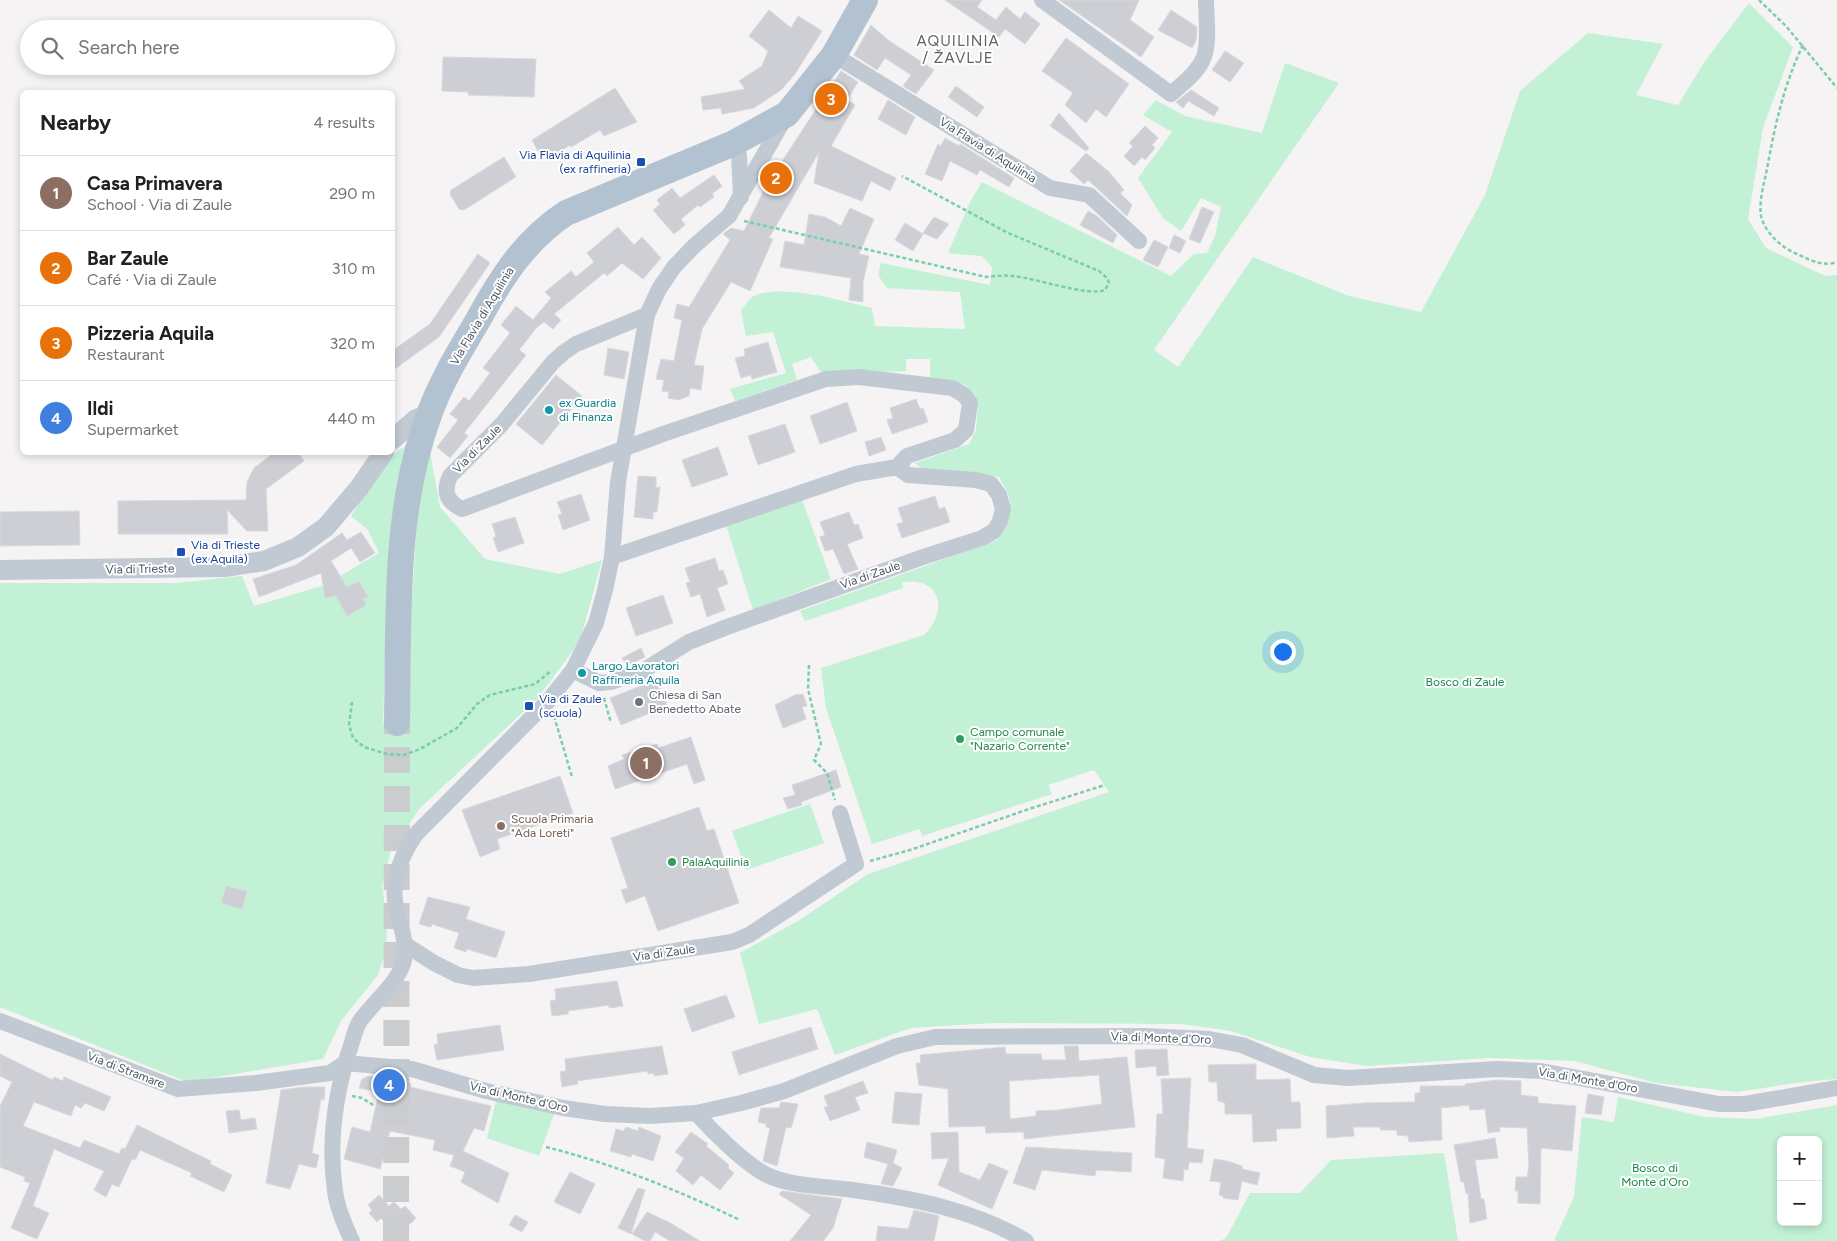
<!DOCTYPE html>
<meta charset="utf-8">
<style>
:root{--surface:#fff;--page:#f6f6f6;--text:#202124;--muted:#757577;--line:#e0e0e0;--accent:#1a73e8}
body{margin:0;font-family:Figtree,sans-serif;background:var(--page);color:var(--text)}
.controls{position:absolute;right:15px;bottom:15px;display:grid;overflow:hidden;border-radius:8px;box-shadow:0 2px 8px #0003}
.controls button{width:45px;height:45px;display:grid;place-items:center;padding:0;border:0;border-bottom:1px solid var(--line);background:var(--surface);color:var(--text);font:25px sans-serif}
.you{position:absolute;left:1282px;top:651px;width:18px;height:18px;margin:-12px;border:4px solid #fff;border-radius:50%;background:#1a73e8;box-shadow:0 0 0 8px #1a73e833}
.badge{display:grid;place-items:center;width:32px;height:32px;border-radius:50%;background:var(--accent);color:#fff;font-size:16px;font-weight:700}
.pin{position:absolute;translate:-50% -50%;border:2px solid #fff;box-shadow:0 1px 5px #0006}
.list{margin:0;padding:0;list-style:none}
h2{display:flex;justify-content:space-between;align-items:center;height:65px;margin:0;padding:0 20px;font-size:21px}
h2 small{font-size:16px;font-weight:400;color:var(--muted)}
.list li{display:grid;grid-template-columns:32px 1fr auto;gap:15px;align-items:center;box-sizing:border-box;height:75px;padding:0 20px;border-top:1px solid var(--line)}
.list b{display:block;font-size:19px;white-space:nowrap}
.list p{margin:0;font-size:16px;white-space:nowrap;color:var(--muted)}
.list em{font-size:16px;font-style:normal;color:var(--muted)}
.icon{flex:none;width:28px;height:28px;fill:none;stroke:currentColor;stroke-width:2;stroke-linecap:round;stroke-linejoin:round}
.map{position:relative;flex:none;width:1837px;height:1241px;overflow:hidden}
.search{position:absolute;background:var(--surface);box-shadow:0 2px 8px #0003;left:20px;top:20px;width:375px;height:55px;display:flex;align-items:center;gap:12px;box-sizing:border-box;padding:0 18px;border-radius:28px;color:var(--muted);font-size:19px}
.panel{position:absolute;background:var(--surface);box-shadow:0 2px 8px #0003;left:20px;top:90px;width:375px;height:365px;border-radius:8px}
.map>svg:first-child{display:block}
</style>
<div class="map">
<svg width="1837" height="1241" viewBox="0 0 1837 1241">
<rect width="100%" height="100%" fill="#f5f3f3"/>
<g fill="#c3f1d5" fill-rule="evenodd">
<path d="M1749,3L1793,47L1763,128L1748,219L1766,248L1825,276L1837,275V1079L1802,1082L1737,1092L1656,1083L1575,1061L1490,1058L1367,1066L1310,1057L1231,1031L1182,1024L993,1023L911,1028L835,1055L817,1009L759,1024L740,953L798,921L868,874L1109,792L1094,770L1048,785L1052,794L922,836L920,829L872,844L826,708L821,668L924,635C949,610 941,577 902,582L903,588L805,621L800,611L997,540C1014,514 1015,503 999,477L923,470L915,463L969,444L976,430L978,403L966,385L930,377V359H906V371L822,374L811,357L792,364L797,380L735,401L730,389L786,373L773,332L746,336L741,310C745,306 749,298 754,296C781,283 844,301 872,308L875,326L965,329L960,292L887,288L878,275L881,263L990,285L992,267L982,256L948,253L970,202L982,182L1171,276L1194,254L1207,253L1215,236L1221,207L1201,198L1181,231L1163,218L1138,178L1172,132L1143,115L1156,100L1185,116L1262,133L1285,63L1339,83L1154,350L1178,367L1253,257L1349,296L1421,312L1485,195L1520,91L1588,33L1663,44L1636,95L1678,105L1705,61Z"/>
<polygon points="409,443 388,561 383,722 410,722 411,616 417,517 429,446 440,507 485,559 560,574 602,560 580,641 537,699 420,808 391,850 382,886 387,920 386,950 378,975 341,1021 323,1059 187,1082 0,1007 0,583 176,583 242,576 254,606 325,585 379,553 367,529 351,516 385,461"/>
<polygon points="802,500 831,579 753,610 726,525"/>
<polygon points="810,804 824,843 746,870 732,831"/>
<polygon points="497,1097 555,1111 539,1156 487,1138"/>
<path d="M1618,1097L1705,1117L1756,1119L1837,1105V1241H1554L1574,1197L1582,1117L1614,1122ZM1781,1140H1818V1222H1781Z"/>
<polygon points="1444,1153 1458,1241 1219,1241 1226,1238 1250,1193 1300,1193 1331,1160"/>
</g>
<g fill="#cdcfd5" stroke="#d7d9de" fill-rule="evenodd">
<polygon points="945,0 982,0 977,7 996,20 1006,7 1020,19 1025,12 1040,24 1025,44 1005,29 999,37"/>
<polygon points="1059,0 1139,0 1130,20 1154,37 1141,57"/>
<polygon points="769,10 791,28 798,16 822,31 795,74 781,90 754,108 722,114 721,108 703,110 701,97 745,89 739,81 762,66 768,51 749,36"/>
<polygon points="1171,10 1197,27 1196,40 1192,48 1158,30"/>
<polygon points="871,25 888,40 934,70 916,94 903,86 911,75 885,58 877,70 854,55"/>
<polygon points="1066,38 1129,84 1106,117 1096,109 1086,123 1065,105 1073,93 1042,71"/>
<polygon points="1225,51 1244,63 1230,82 1212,70"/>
<polygon points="443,57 536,59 534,97 468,95 468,92 442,91"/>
<polygon points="841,71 858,82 847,100 855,105 831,146 896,178 890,191 871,181 862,201 814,183 819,152 769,238 773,239 750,291 731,282 702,329 694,365 704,366 701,390 690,388 689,396 678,400 668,398 669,392 662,391 664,380 656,379 661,359 674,361 682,320 674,318 677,304 689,307 730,240 723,234 731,228 744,231 766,186"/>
<polygon points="956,86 984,107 977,117 948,97"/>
<polygon points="615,88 637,122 604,136 600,130 571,147 570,145 551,157 550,154 542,158 532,140"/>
<polygon points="1191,90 1219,108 1214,116 1188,101 1183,108 1176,102"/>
<polygon points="888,100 915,117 906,135 878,119"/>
<polygon points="1059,113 1089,148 1086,151 1050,126"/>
<polygon points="1145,126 1158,138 1152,145 1155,148 1145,160 1142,157 1134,166 1124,156 1133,146 1129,143"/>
<polygon points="945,138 959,146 960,144 1014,178 1009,187 980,170 977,175 950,161 942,181 925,174 938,144 941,146"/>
<polygon points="1086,153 1108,171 1124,190 1120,193 1132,205 1127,216 1088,180 1084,184 1070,171"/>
<polygon points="504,157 516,177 464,210 459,209 450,194 451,190"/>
<polygon points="714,175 722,186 712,194 714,197 700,207 698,205 681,219 685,225 674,234 653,210 660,204 657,200 672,188 680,198"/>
<polygon points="1202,207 1214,212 1200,243 1189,239"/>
<polygon points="850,208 874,219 859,254 869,256 863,282 863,302 849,300 851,278 780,267 785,241 804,245 809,214 825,217 841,226"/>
<polygon points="1088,211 1097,216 1117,235 1113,243 1080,225"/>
<polygon points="934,217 949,224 937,239 923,233"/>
<polygon points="905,223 923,234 913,251 895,240"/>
<polygon points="618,227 634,245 642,237 661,258 643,279 622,263 607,276 604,273 554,314 561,320 553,329 544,322 537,327 519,350 526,355 464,433 468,436 450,458 437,447 458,420 450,414 464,397 469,401 490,373 483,368 510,333 501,325 516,306 533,320 551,298 545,292 571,271 576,277 594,262 587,253"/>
<polygon points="1174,235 1186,241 1180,253 1169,248"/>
<polygon points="1154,240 1168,247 1158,267 1143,260"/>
<polygon points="478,254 490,263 439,337 392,371 392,351 430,324"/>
<polygon points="768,342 777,372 752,379 751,375 741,378 735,358 745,356 744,349"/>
<polygon points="608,348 629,352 624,379 604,375"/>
<polygon points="556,375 582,396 542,445 516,424"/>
<polygon points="916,399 920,409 923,408 928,422 892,434 887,420 893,418 890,408"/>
<polygon points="847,402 857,431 820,444 810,416"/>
<polygon points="785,424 795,452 758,465 748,436"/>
<polygon points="881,437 886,450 869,456 865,442"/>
<polygon points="718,447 728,475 692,487 682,460"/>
<polygon points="275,452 298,452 304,461 266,489 268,531 247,531 227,510 228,534 118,534 118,501 246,500 247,482 254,468"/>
<polygon points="638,476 656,477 656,488 660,487 657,512 653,512 653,519 634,517"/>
<polygon points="581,494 590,520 563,530 558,515 562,514 557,502"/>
<polygon points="935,496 939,509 945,507 950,522 902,538 897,524 903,522 898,508"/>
<polygon points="79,511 80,545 0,546 0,512"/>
<polygon points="849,512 854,525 858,524 863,538 847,544 858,569 844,574 833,549 825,551 820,537 825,535 820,522"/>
<polygon points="515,517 524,543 498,552 493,538 496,536 492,524"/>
<polygon points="361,532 375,553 360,562 351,548 331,561 347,587 359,581 368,597 363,599 366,605 347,616 336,596 325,598 321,573 259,597 253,579 296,565 342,533 347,540"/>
<polygon points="715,558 719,571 723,570 728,584 717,588 725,610 707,617 700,594 691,597 686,583 690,582 685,568"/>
<polygon points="663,595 673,623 636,636 626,608"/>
<polygon points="641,648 645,657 627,666 622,658"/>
<polygon points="657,680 667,706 621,725 610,698"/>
<polygon points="797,694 798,695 803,694 807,706 802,707 806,719 783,728 775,705"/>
<polygon points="691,737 705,780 694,784 687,764 615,789 608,766 624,759 622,755 657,744 658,748"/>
<polygon points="836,770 841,787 801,802 802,805 788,809 783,798 795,795 792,785"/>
<polygon points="560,776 573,813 497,839 500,849 480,857 462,810"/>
<polygon points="699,807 707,831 714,829 739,903 658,931 645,896 626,903 621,890 628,888 611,838"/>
<polygon points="226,886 247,891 242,909 221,903"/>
<polygon points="428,897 470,907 466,919 505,932 496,958 467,949 466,952 454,948 459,933 432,924 431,927 419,924"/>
<polygon points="617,981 623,1006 609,1008 609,1005 568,1011 568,1014 552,1016 550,1001 556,1000 555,989"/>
<polygon points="726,995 735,1017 692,1032 684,1009"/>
<polygon points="500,1025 504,1050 437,1060 434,1045 438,1044 437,1034"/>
<polygon points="811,1027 818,1049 739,1075 732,1052"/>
<polygon points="662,1046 668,1074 654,1076 654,1073 648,1074 648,1071 577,1081 578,1084 562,1087 560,1072 566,1071 565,1059"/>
<path d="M1064,1046H1078L1079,1061L1127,1057L1135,1127L1024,1139V1132L986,1133L985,1126L949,1127L948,1089L919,1085L916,1063H921L920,1055L1005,1047L1006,1054H1041L1042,1060H1066ZM1099,1075L1102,1104L1058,1110L1036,1111V1116L1010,1119L1009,1081Z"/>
<polygon points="1167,1049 1169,1075 1157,1076 1156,1066 1136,1068 1135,1050"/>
<polygon points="0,1054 53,1080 54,1077 63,1081 64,1077 111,1097 104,1111 85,1103 81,1108 75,1105 71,1116 34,1102 23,1126 80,1148 84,1140 119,1154 122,1148 125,1149 137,1125 211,1161 210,1164 232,1175 224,1192 190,1176 192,1173 140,1150 135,1160 132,1159 119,1187 112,1184 106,1197 94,1190 104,1171 54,1149 33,1206 49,1213 37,1239 11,1228 30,1183 24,1181 25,1177 0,1167 0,1106 12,1082 0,1076"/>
<polygon points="1256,1064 1256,1080 1290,1079 1291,1102 1300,1102 1301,1128 1276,1129 1277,1141 1253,1142 1252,1114 1225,1114 1225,1103 1218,1101 1217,1082 1209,1082 1208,1065"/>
<polygon points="369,1076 399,1080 411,1084 410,1087 491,1106 484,1131 474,1128 463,1151 509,1173 498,1203 461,1182 465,1172 450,1166 454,1155 433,1150 435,1140 390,1131 380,1169 344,1159 352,1127 370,1132 379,1092 359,1088 362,1079"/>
<polygon points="1191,1078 1187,1148 1204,1150 1202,1163 1189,1162 1188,1170 1184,1169 1183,1181 1163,1178 1165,1159 1155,1157 1157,1114 1163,1114 1161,1079"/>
<polygon points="1497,1080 1521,1081 1521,1095 1538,1097 1538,1103 1576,1106 1572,1151 1541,1148 1540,1204 1518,1203 1518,1191 1515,1191 1516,1177 1527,1177 1529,1166 1527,1128 1499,1127 1500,1131 1488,1133 1485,1109 1470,1110 1469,1105 1441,1108 1442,1140 1409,1142 1408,1136 1397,1135 1397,1130 1380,1130 1380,1127 1353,1127 1354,1136 1327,1138 1326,1106 1365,1103 1415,1102 1415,1093 1420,1093 1420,1086 1465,1086 1465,1084"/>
<polygon points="863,1081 868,1093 855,1097 860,1110 830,1121 824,1107 828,1107 824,1096"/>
<polygon points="304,1087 325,1087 324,1100 321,1099 312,1153 319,1155 316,1168 299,1164 290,1189 266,1183 281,1090"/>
<polygon points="895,1092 922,1094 919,1125 892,1123"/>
<polygon points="1588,1094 1604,1097 1601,1115 1585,1113"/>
<polygon points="781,1102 798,1104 791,1128 786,1127 777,1166 763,1161 770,1128 766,1127 766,1124 758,1122 761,1108 779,1108"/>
<polygon points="239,1110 241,1120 255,1118 257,1129 229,1133 226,1111"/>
<polygon points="626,1127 638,1131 639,1127 661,1136 653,1161 632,1154 631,1157 610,1151 616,1129 624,1131"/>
<polygon points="691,1132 708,1144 706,1146 729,1165 728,1168 734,1173 720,1190 701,1175 693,1185 676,1171 684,1158 675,1152"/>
<polygon points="958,1132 959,1172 980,1180 989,1163 1008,1171 992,1209 938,1185 949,1158 932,1159 931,1133"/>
<polygon points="1495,1138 1498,1158 1475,1160 1481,1199 1484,1199 1487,1219 1470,1223 1468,1193 1466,1194 1464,1182 1461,1182 1454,1145"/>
<polygon points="867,1142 897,1150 893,1163 902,1168 893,1186 881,1184 888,1164 864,1157"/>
<polygon points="1026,1147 1132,1153 1131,1172 1096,1170 1095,1176 1042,1170 1035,1190 1013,1183"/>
<polygon points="1214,1159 1227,1161 1242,1166 1242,1169 1260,1173 1257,1185 1242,1181 1238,1200 1223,1198 1223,1196 1219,1195 1221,1182 1210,1181"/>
<polygon points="570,1172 595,1184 580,1214 554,1202"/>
<polygon points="638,1188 645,1190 631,1234 618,1228"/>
<polygon points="782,1191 842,1199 833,1228 823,1241 790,1241 811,1215 779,1194"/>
<polygon points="379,1195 389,1206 394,1202 401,1209 405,1206 416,1218 408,1226 400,1218 390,1228 381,1218 377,1222 369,1213 372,1210 368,1205"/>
<polygon points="914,1210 939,1216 934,1241 876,1241 878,1226 908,1229"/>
<polygon points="647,1212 672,1224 700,1241 670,1241 655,1232 650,1241 645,1241 632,1234"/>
<polygon points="515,1215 528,1222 522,1232 509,1225"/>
</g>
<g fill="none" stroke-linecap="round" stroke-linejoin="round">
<polyline stroke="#caccce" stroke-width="26" stroke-dasharray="26 13" stroke-linecap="butt" points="396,1241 397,723"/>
<g stroke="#7ad0a6" stroke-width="2.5" stroke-dasharray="4 2.5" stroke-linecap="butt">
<polyline points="1759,0 1786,26 1837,88"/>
<path d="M1803,45C1783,86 1774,130 1766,174C1763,187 1759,203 1761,216C1765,233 1782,248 1797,254C1810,260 1823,267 1837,262"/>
<path d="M744,221L986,277C995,276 1004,275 1013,276C1035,278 1089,297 1105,290L1109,283L1107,278L1099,271L1008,233L902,176"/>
<polyline points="809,665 808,689 821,744 814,760 827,773 835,800"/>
<polyline points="604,698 611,723"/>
<polyline points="352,702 349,725 353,738 364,747 387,754 404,755 420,749 457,728 477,704 490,695 535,684 551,671"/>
<polyline points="554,716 572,777"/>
<polyline points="870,861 910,850 1032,808 1105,785"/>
<polyline points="352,1096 362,1098 375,1106"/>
<path d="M546,1147C614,1164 677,1190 740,1220"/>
</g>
<g stroke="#c1cad2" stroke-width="16">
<path d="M1042,0L1171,94C1182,84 1197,73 1203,59C1210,45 1206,16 1206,0"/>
<polyline points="834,55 1050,188 1089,195 1139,241"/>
<polyline points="734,143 739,155 741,197"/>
<path d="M647,315L576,344L563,353L553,362L502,424L450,476C443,492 447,502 462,509L663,434L826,379L859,377L952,388L964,395L970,403L966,430L955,440L907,456L897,467"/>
<polyline points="573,670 599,683 611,682 641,672 689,642 727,627 923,557 982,538 994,531 1000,521 1003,509 999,495 991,484 976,480 908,475 897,467 856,474 612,557"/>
<polyline points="406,945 434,963 458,975 473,978 529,974 732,942 749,935 856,864 840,813"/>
<polyline points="0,1021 178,1089 256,1083 330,1073 345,1063"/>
<polyline points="345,1063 412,1069 486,1091 563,1108 605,1114 650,1116 696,1113 741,1103 784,1091 897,1046 935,1037 1145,1036 1209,1039 1242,1045 1314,1075 1348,1078 1497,1069 1541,1071 1719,1104 1745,1104 1837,1088"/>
<path d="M696,1113C712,1131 745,1164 767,1175C792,1187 826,1186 853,1190C911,1198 975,1210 1026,1241"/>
<path d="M352,1241C345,1226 337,1208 335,1191C328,1142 336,1089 352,1042C354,1035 356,1027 360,1021C372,1004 400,981 404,960C408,940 398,921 395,901C392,877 403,853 416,834L549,700L573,670L596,623L605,590L612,557L618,482L647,315L659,289L674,267L694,246L729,216L786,116"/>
</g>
<g stroke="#c1cad2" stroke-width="20">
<polyline points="392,440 416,419 429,414"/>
<polyline points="0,570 225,567 264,561 298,547 326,527 359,488 384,452"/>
</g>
<path stroke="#b3c2d1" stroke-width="26" d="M397,723C399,620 393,512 429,415C441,381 460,351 478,320C501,278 525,240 566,213L734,143L787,114L834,55L865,0"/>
</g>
<g fill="#1a4fb4" stroke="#fff" stroke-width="2">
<rect x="636" y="157" width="10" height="10" rx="2.5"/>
<rect x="176" y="547" width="10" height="10" rx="2.5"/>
<rect x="524" y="701" width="10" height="10" rx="2.5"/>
</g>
<g fill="#0f9aa8" stroke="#fff" stroke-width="2">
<circle cx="549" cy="410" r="5"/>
<circle cx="582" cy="673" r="5"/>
</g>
<circle fill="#6b7280" stroke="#fff" stroke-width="2" cx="639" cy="702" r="5"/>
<g fill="#2e9e5b" stroke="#fff" stroke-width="2">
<circle cx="960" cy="739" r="5"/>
<circle cx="672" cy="862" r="5"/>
</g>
<circle fill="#8d6e63" stroke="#fff" stroke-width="2" cx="501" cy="826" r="5"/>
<g text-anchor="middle" stroke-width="4" stroke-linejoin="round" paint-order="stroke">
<g font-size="12" fill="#4a5661" stroke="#fff">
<text transform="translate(988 150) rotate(32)" y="4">Via Flavia di Aquilinia</text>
<text transform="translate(482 316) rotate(-59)" y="4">Via Flavia di Aquilinia</text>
<text transform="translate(477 449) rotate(-45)" y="4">Via di Zaule</text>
<text transform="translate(140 569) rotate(-1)" y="4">Via di Trieste</text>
<text transform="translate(870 575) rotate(-19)" y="4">Via di Zaule</text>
<text transform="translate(664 953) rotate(-8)" y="4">Via di Zaule</text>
<text transform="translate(1161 1038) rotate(2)" y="4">Via di Monte d'Oro</text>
<text transform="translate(126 1070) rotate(21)" y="4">Via di Stramare</text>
<text transform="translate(1588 1080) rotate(10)" y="4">Via di Monte d'Oro</text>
<text transform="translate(519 1097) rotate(13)" y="4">Via di Monte d'Oro</text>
</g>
<g font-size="12" fill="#164399" stroke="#fff" text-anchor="start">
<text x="631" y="159" text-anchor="end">Via Flavia di Aquilinia<tspan x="631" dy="14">(ex raffineria)</tspan></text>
<text x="191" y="549">Via di Trieste<tspan x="191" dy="14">(ex Aquila)</tspan></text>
<text x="539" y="703">Via di Zaule<tspan x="539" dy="14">(scuola)</tspan></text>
</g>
<g font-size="12" fill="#0d838f" stroke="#fff" text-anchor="start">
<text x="559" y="407">ex Guardia<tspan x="559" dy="14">di Finanza</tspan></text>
<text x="592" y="670">Largo Lavoratori<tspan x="592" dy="14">Raffineria Aquila</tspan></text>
</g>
<g font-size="12" fill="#17864f" stroke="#fff">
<text x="1465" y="686">Bosco di Zaule</text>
<text x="1655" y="1172">Bosco di<tspan x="1655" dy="14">Monte d'Oro</tspan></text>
</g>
<g font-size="12" fill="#5b616d" stroke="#fff" text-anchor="start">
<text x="649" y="699">Chiesa di San<tspan x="649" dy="14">Benedetto Abate</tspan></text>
</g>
<g font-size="12" fill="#27864d" stroke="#fff" text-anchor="start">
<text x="970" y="736">Campo comunale<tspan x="970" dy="14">"Nazario Corrente"</tspan></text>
<text x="682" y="866">PalaAquilinia</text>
</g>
<g font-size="12" fill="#785e54" stroke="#fff" text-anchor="start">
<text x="511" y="823">Scuola Primaria<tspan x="511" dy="14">"Ada Loreti"</tspan></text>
</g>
<g font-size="15" letter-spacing="1" fill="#5f6368" stroke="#fff">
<text x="958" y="46">AQUILINIA<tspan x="958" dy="17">/ ŽAVLJE</tspan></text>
</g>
</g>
</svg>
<div class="controls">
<button>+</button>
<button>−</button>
</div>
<div class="you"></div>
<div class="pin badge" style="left:646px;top:763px;background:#8d6e63">1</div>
<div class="pin badge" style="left:776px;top:178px;background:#e8710a">2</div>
<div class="pin badge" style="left:831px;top:99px;background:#e8710a">3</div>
<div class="pin badge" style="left:389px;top:1085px;background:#3f7fe0">4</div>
<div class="search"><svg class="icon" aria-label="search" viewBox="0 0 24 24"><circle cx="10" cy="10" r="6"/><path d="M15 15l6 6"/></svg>Search here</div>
<section class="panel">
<h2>Nearby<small>4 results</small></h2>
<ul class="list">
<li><span class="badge" style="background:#8d6e63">1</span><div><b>Casa Primavera</b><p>School · Via di Zaule</p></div><em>290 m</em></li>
<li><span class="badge" style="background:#e8710a">2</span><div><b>Bar Zaule</b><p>Café · Via di Zaule</p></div><em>310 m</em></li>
<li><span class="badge" style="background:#e8710a">3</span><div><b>Pizzeria Aquila</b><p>Restaurant</p></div><em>320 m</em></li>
<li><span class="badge" style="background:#3f7fe0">4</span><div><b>Ildi</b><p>Supermarket</p></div><em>440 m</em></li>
</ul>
</section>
</div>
